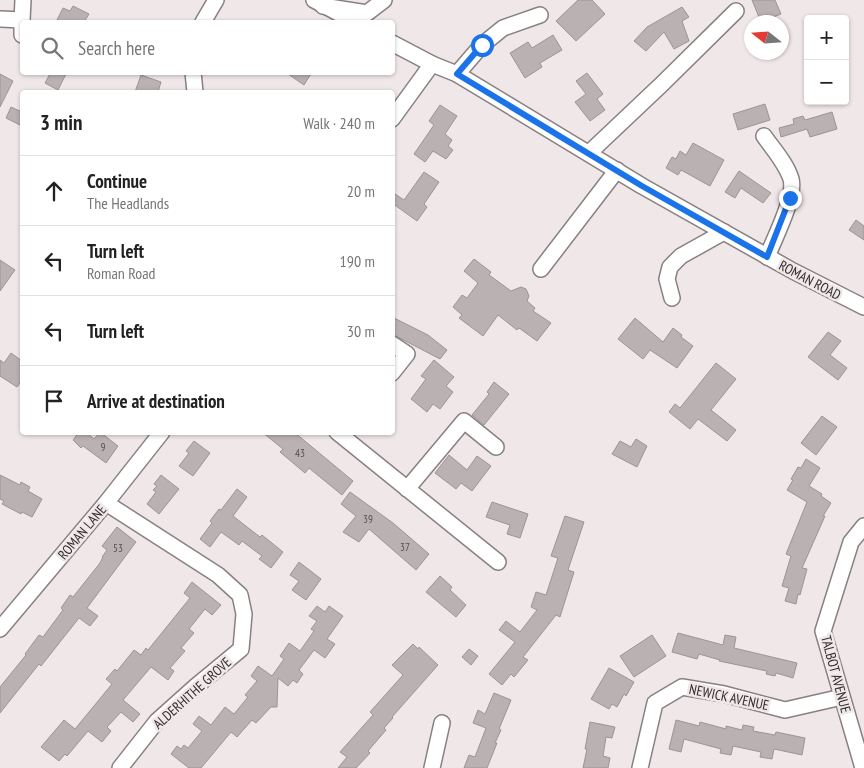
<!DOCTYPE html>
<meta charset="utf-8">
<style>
:root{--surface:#fff;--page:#f2f2f2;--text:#222;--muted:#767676;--line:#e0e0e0}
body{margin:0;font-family:"PT Sans Narrow",sans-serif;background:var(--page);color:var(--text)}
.controls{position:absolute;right:15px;top:15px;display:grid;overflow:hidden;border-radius:5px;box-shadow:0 1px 4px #0004}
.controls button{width:45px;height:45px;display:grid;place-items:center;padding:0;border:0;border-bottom:1px solid var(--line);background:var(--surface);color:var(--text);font:25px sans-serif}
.compass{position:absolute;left:744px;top:15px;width:45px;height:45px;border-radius:50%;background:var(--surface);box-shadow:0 1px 4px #0004;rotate:287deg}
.stop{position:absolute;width:15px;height:15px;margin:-11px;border:4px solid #1a73e8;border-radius:50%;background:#fff}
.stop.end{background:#1a73e8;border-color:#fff;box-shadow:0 1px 5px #0008}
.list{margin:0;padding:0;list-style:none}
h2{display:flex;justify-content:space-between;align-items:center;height:65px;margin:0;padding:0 20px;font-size:21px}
h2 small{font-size:16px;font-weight:400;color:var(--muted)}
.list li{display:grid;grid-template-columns:32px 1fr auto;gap:15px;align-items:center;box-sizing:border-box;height:70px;padding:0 20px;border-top:1px solid var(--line)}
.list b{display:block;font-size:19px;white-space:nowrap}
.list p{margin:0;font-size:16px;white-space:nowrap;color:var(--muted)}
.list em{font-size:16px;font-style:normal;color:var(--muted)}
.icon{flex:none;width:28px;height:28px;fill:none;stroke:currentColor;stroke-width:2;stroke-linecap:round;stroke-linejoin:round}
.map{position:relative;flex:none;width:864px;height:768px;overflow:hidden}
.search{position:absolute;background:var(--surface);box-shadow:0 1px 4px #0004;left:20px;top:20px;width:375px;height:55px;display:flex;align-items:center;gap:12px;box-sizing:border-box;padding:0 18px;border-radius:5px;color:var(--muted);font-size:19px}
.panel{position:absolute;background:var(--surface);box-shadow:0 1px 4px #0004;left:20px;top:90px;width:375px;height:345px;border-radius:5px}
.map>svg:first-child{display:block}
</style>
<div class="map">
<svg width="864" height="768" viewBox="0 0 864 768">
<rect width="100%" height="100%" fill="#f0e7e8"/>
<g fill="#bab1b2" stroke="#9c9495">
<polygon points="578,0 592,0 605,14 576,41 556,21"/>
<polygon points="752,0 775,0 781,14 761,22"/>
<polygon points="73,6 89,14 84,22 56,22 63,8 70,11"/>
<polygon points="682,7 689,17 682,21 689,41 674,49 664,32 646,51 634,41 647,27"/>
<polygon points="553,35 562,50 540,63 542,67 525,78 510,53 528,42 532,48"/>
<polygon points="51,72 67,72 58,90 45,83"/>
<polygon points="285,72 312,72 304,85"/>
<polygon points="587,73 603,94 597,99 605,110 590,121 575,102 586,94 576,81"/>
<polygon points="0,74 13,81 0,107"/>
<polygon points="141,75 161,82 158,92 135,92"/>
<polygon points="765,104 770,120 738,130 733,114"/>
<polygon points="440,105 457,116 445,134 452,140 448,146 453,150 446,159 433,151 425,162 414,154 434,125 429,121"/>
<polygon points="11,107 22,112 22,126 6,118"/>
<polygon points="832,112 837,129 810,137 807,129 781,137 779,128 794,124 793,119 803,116 805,120"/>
<polygon points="693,143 724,160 710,186 681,170 678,175 666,168 672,157 676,159 680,151 686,155"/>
<polygon points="739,171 771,193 763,203 741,188 735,198 725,192"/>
<polygon points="424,172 439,182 424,204 427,207 417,221 392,203 392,192 404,200"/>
<polygon points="856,220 864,226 864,240 849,230"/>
<polygon points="474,259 491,272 489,275 511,291 521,287 526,289 529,296 527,301 535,308 533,311 551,323 537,341 519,328 517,330 498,315 483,336 459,318 462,315 453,307 462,295 467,298 478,283 464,271"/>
<polygon points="0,260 15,270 0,291"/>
<polygon points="392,317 428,335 447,350 440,359 392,334"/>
<polygon points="635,318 663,342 673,328 682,335 681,337 693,346 677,368 650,350 643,359 618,339"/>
<polygon points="828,332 841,341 830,355 847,368 838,380 808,357"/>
<polygon points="11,353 22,361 22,380 17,387 0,376 0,360 4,363"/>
<polygon points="434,360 454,377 446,386 453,392 440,409 433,404 427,412 411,399 426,379 421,376"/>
<polygon points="716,363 736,379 711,410 736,430 727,441 698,419 690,429 669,412 675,404 680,408"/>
<polygon points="494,382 509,394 484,425 472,415 489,394 487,392"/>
<polygon points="822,416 837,427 816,455 801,443"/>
<polygon points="79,432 86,432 94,439 100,432 118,446 106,463 83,446 81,448 73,440"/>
<polygon points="262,432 294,432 353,481 342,495 309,468 305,473 280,452 283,449"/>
<polygon points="636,439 647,446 637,467 612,454 620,441 631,447"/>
<polygon points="194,441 210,453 193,476 179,466 189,453 186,451"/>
<polygon points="449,455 467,470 477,456 491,466 472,491 461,483 456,489 435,473"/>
<polygon points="806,459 820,468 809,486 822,494 821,496 831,503 823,516 825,516 802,568 807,569 800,595 798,594 796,604 785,601 789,588 782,586 791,556 786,554 807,502 787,490 793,480 791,479 798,467 801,468"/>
<polygon points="0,475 20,485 21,482 30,487 28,491 42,499 32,517 22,512 21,514 2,504 4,501 0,499"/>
<polygon points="161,475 179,489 159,514 147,504 156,492 153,490 157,486 154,484"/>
<polygon points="237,489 247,497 233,516 260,537 262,535 283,552 271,568 259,559 262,556 242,541 239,545 221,532 210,547 200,539 212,523 210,521 219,509 221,510"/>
<polygon points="350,492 393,523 429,554 416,570 369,529 359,542 343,532 356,516 341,504"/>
<polygon points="492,502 528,514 520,538 507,534 510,525 486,517"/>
<polygon points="565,516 584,522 568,570 574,572 560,617 556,615 523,657 528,660 514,677 511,674 502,685 489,674 515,642 499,630 506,621 520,632 537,610 531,607 536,592 546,595 558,558 551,556"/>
<polygon points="117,527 136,542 87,608 98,616 90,626 79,618 41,666 39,664 0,713 0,687 26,655 25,654 39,635 43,637 63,610 61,608 70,595 73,597 100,563 103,557 102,557 107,550 102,546"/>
<polygon points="299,562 321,579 306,600 292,590 299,581 290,575"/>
<polygon points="440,576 452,587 450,590 466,605 456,617 426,592"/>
<polygon points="192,582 221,605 212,615 205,609 189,629 194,633 181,648 185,651 170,668 174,671 168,680 151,667 123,700 140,714 133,722 121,712 107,727 111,731 102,742 88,731 67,756 65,754 59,761 41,747 64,720 75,729 112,684 106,679 115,669 117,671 134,650 141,655 146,648 148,650 190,598 184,593"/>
<polygon points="317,606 325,612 329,606 343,616 327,639 335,644 325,658 314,650 299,670 303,674 297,683 293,680 288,686 278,678 277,707 271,707 256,723 252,720 237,737 231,732 201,768 189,768 171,754 177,746 181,749 184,745 188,748 202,731 193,724 199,716 211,725 225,707 234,714 248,697 245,695 257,681 251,676 258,666 272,676 284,659 280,656 289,643 300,651 314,631 311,629 317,621 309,616"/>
<polygon points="678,633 723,645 725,635 736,637 734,648 797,663 793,678 776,673 775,676 766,674 767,671 719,661 720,660 699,654 697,659 672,652"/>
<polygon points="652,635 666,656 634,677 620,656"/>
<polygon points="413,644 418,649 419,647 438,665 392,717 393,718 384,728 386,730 368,751 370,753 356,768 338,768 347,757 340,752 373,715 370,712 403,675 392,665"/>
<polygon points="469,649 478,656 471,665 462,657"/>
<polygon points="609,668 634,682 626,696 624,694 617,707 612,704 609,709 591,699"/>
<polygon points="494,693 511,700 499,729 501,730 495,743 497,743 487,768 464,768 469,755 475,757 486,728 473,723 478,710 485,714"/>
<polygon points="676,720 699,726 700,722 726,729 726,726 742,730 743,725 754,727 753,731 775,735 776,732 805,738 802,755 774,749 772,759 760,757 761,752 733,746 731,755 720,753 721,749 684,739 681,752 669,749"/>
<polygon points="590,722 615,727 612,738 606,737 603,756 610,758 608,768 583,768 587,749 585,749"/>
</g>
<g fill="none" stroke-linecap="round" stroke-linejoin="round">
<g stroke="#888081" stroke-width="18">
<g id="minor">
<polyline points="314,0 355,22"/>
<polyline points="323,6 367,13 384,0"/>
<polyline points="1,19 22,20"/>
<polyline points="203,22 216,0"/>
<polyline points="22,35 22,20 23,0"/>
<polyline points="392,43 432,64 457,74 642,186 793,271 864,307"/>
<polyline points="193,72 195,92"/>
<polyline points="457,74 482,45 503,28 540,15"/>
<polyline points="392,119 432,64"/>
<path d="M764,136C773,149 786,163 791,179C796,197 774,239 767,257"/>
<polyline points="589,153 662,84 736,11"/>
<polyline points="541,269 617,170"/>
<polyline points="672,298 667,279 670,267 681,256 724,232"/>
<polyline points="392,344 407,354 392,373"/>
<polyline points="337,432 498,562"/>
<polyline points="407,489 464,421 496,447"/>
<polyline points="106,503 218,575 240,595 244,614 241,649 195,687 157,721 120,768"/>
<polyline points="0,629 106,503 162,432"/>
<polyline points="432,768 442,723"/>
<polyline points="640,768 655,703 682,687 724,694 785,710 842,697"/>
<polyline points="863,768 823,631 851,542 864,526"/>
</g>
</g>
<use href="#minor" stroke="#fff" stroke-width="15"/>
</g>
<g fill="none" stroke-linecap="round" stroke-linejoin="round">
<polyline stroke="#1a73e8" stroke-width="6" points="482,45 457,74 642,186 767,257 790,198"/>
</g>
<g text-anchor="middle" stroke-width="5" stroke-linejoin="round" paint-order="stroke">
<g font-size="11" fill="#544f50">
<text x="103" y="451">9</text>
<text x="300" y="457">43</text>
<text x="368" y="523">39</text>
<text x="405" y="551">37</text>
<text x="118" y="552">53</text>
</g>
<g font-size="14" fill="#322e2f" stroke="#f0e7e8">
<text transform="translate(810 280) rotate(28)" y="5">ROMAN ROAD</text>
<text transform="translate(82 532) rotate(-50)" y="5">ROMAN LANE</text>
<text transform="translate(836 674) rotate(75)" y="5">TALBOT AVENUE</text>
<text transform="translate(192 693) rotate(-42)" y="5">ALDERHITHE GROVE</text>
<text transform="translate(729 697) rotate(12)" y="5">NEWICK AVENUE</text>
</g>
</g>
</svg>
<div class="controls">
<button>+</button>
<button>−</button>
</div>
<svg class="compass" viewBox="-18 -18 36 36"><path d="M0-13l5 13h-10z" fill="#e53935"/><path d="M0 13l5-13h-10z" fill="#767676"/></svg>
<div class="stop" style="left:482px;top:45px"></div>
<div class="stop end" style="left:790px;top:198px"></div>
<div class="search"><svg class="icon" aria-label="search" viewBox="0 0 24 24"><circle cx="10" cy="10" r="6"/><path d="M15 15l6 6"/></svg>Search here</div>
<section class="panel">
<h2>3 min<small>Walk · 240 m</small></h2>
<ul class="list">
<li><svg class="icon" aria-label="ahead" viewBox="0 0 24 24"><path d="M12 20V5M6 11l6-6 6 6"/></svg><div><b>Continue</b><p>The Headlands</p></div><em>20 m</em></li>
<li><svg class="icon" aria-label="left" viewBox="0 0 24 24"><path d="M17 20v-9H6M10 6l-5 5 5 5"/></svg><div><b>Turn left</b><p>Roman Road</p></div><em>190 m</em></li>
<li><svg class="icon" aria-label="left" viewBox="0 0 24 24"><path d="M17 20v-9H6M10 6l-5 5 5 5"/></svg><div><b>Turn left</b></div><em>30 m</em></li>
<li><svg class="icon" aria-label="arrive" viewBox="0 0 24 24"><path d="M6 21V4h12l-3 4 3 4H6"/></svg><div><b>Arrive at destination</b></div></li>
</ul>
</section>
</div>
